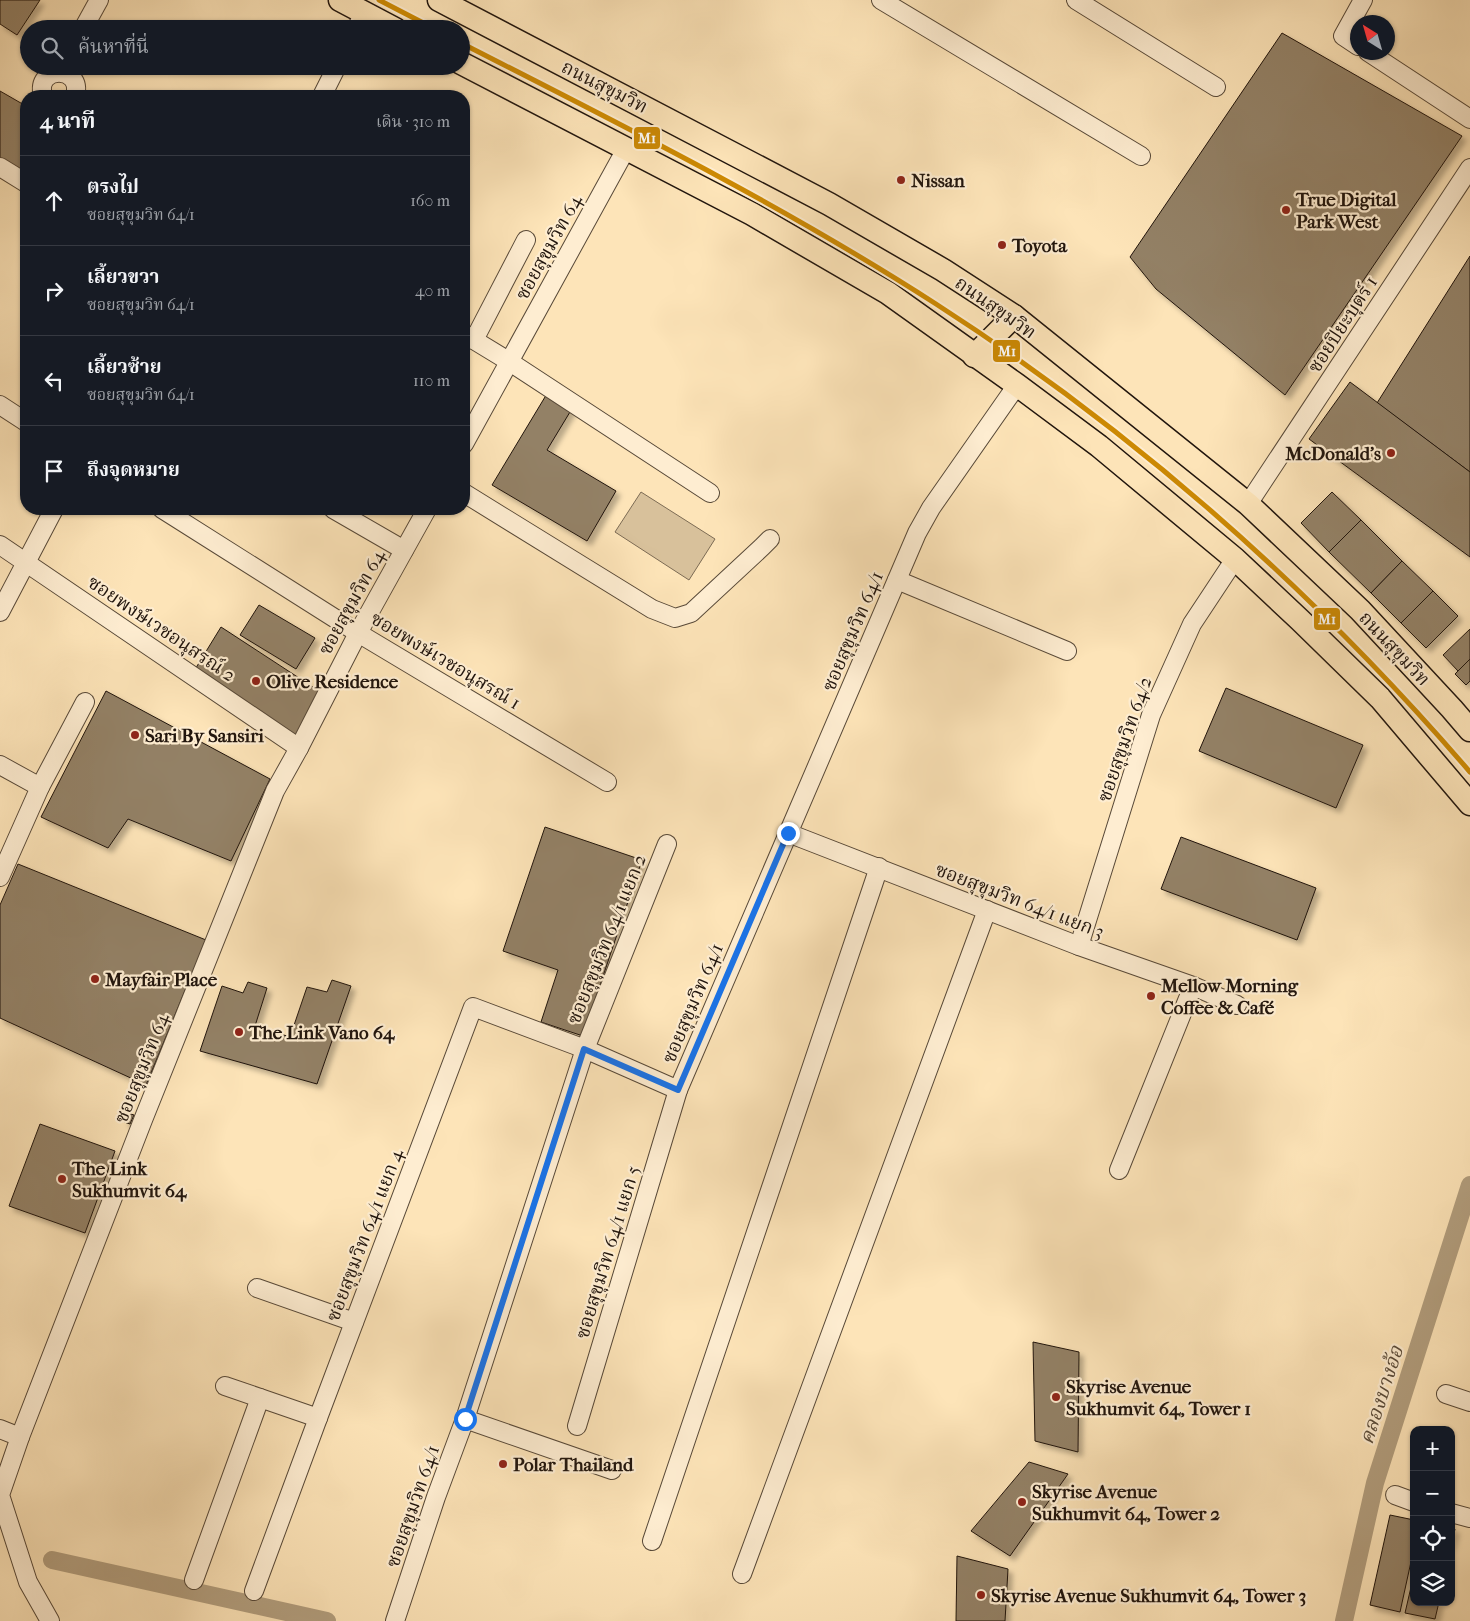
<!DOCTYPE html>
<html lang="th">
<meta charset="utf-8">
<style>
:root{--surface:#171b24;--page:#20242c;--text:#f1f3f6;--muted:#9ea1a6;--line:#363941}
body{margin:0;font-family:"IM FELL French Canon","Noto Serif Thai",serif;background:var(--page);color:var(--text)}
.controls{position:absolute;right:15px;bottom:15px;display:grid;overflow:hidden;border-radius:10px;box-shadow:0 1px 4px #0004}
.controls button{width:45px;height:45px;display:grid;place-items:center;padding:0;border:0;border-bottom:1px solid var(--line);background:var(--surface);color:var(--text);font:25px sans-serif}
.compass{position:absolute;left:1350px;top:15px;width:45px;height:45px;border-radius:50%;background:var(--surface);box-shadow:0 1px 4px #0004;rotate:323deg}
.stop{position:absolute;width:15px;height:15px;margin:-11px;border:4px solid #1a73e8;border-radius:50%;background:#fff}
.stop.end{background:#1a73e8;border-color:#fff;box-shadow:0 1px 5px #0008}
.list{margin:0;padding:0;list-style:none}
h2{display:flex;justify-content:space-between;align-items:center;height:65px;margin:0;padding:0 20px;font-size:21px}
h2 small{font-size:16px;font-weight:400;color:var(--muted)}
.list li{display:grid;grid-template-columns:32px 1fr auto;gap:15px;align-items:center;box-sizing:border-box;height:90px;padding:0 20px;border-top:1px solid var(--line)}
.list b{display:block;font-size:19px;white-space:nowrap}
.list p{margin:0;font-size:16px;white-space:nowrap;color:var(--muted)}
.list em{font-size:16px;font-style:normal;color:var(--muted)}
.icon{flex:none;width:28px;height:28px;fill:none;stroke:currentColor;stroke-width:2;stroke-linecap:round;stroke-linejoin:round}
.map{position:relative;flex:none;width:1470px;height:1621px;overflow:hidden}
.search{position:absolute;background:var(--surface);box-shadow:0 1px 4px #0004;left:20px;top:20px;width:450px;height:55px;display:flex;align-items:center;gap:12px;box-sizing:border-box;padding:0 18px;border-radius:28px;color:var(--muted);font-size:19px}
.panel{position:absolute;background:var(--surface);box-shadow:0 1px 4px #0004;left:20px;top:90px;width:450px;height:425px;border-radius:20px}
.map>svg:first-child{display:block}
</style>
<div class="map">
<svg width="1470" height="1621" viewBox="0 0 1470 1621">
<defs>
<filter id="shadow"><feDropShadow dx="4.5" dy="4.5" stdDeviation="2.5" flood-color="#0004"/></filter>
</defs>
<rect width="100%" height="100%" fill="#fde4b8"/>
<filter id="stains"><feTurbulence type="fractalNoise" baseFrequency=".004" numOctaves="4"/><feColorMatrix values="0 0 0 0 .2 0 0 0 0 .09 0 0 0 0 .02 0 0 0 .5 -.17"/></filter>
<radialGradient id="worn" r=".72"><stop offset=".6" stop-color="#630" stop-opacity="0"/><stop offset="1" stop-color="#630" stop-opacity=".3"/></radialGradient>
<polygon fill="#d8c19b" stroke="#7c6b54" points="641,492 715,539 689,580 615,532"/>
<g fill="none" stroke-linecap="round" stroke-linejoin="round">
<g stroke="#b29e7e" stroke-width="18">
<polyline points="52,1560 327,1621"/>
<polyline points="1344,1621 1375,1483 1470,1185"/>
</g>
</g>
<g fill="#938166" stroke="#21150d" filter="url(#shadow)">
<polygon points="0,0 40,0 17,35 0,24"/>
<polygon points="1282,33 1462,136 1285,395 1156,289 1130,257"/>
<polygon points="0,91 26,106 26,176 0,161"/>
<polygon points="1470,256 1470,472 1377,403"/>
<polygon points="1350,382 1470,472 1470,557 1309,439"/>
<polygon points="548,392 573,407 547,450 616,491 587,541 492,485"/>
<polygon points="1332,492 1361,520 1329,552 1301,523"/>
<polygon points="1361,520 1402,561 1371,593 1329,552"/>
<polygon points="1402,561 1433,591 1401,623 1371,593"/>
<polygon points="1433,591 1458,616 1426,648 1401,623"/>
<polygon points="259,605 315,638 296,669 240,635"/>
<polygon points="221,627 319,691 295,739 194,671"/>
<polygon points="1470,629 1470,659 1458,671 1443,655"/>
<polygon points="1470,659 1470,681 1466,685 1455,674"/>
<polygon points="1226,688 1363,745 1336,808 1199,751"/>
<polygon points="106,691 270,779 231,861 128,819 108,848 41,817"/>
<polygon points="545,827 642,860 583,1036 541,1022 558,970 503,951"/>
<polygon points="1181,837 1316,888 1297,940 1161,889"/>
<polygon points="18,864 206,940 146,1085 0,1018 0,905"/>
<polygon points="332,980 351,986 317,1084 200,1051 222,986 243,993 248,982 267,988 255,1026 290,1037 307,987 327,992"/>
<polygon points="128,1113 134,1115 130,1124 124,1122"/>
<polygon points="40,1124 115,1151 85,1233 9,1206"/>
<polygon points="1033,1342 1079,1352 1078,1452 1035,1441"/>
<polygon points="1029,1462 1068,1474 1010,1556 971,1531"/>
<polygon points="1390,1515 1414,1520 1414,1548 1400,1612 1370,1605"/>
<polygon points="1451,1528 1455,1529 1451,1546"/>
<polygon points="957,1556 1008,1569 1005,1621 956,1621"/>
<polygon points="1414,1574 1414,1602 1439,1602 1435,1619 1405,1613"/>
</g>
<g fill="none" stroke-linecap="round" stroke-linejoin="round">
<g stroke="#584938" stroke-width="20">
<g id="minor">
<polyline points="881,0 1141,156"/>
<polyline points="1076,0 1216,87"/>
<polyline points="83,29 99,0"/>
<polyline points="356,29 364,13"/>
<polyline points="1358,46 1343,36 1363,0"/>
<polyline points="1368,52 1470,119"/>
<path d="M43,96C34,65 84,65 75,96"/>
<polyline points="322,96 337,66"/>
<polyline points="0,167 26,183"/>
<polyline points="464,334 510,362 710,493"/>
<polyline points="474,340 526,240"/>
<polyline points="0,405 26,422"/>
<polyline points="464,444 626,149"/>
<polyline points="464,493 652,609 675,618 691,613 762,547 770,539"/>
<polyline points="1248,504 1470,168"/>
<polyline points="162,509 358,633 607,782"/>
<polyline points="333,509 404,550"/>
<polyline points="0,545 299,748"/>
<polyline points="897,580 1067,651"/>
<polyline points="0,612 54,509"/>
<polyline points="0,765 40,787 0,877"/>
<polyline points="40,787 85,702"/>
<polyline points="788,833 1079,946 1193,986 1237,1005"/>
<polyline points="1079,946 1151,715 1192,624 1235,559"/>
<polyline points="1119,1170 1193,986"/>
<polyline points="257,1288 354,1322"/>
<polyline points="225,1386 260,1398"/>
<polyline points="1446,1394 1470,1402"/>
<polyline points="465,1419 612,1470"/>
<polyline points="577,1426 678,1090"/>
<polyline points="0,1429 20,1437"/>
<polyline points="1395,1495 1414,1502"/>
<polyline points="1451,1513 1470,1518"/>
<polyline points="652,1541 879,867"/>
<polyline points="742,1574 987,910"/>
<polyline points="194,1580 260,1398 318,1418"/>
<polyline points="254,1591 318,1418 473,1007 585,1049 678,1090 917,533 931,508 1017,385"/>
<polyline points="50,1621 28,1582 0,1495 20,1437 143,1120 275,791 299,748 358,633 427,509"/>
<polyline points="395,1621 436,1497 465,1419 585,1049 667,844"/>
</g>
</g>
<g stroke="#21150d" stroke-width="25">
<g id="major">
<polyline points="340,0 395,29"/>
<polyline points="439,0 829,204 943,270 1014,316 1248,504 1360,610 1452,709 1470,730"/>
<polyline points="461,63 752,214 888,293 1017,385 1099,446 1235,559 1300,620 1380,698 1470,804"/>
<polyline points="974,356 1014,316"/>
</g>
</g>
<use href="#minor" stroke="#feedd1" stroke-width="18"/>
<use href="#major" stroke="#fde4b8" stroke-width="22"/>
<g stroke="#feedd1" stroke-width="9">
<g id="metro-1">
<polyline points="379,0 435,29"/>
<path d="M461,43C622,125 784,206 936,304C1135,432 1315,592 1470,772"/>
</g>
</g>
<use href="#metro-1" stroke="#cc8903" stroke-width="5"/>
</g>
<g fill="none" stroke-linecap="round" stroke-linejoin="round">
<polyline stroke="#1a73e8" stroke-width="6" points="465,1419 584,1049 678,1090 788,833"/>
</g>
<g fill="#8f2418" stroke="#feedd1" stroke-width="2">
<circle cx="901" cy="180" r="5"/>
<circle cx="1286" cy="210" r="5"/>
<circle cx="1002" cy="245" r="5"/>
<circle cx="1391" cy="453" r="5"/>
<circle cx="256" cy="681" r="5"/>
<circle cx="135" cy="735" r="5"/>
<circle cx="95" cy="979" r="5"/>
<circle cx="1151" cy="996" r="5"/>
<circle cx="239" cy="1032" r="5"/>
<circle cx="62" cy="1179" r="5"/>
<circle cx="1056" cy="1397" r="5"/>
<circle cx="503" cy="1464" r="5"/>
<circle cx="1022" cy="1502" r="5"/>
<circle cx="981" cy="1595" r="5"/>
</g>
<g text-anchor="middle" stroke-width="4.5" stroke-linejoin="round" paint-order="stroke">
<g font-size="19" fill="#21150d" stroke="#feedd1">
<text transform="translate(605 86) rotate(27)" y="7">ถนนสุขุมวิท</text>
<text transform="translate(548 247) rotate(-61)" y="7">ซอยสุขุมวิท 64</text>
<text transform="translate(996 307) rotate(35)" y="7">ถนนสุขุมวิท</text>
<text transform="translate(1342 324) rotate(-57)" y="7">ซอยปิยะบุตร์ 1</text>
<text transform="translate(351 602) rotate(-61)" y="7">ซอยสุขุมวิท 64</text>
<text transform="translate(162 628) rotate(34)" y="7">ซอยพงษ์เวชอนุสรณ์ 2</text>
<text transform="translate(852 631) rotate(-67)" y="7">ซอยสุขุมวิท 64/1</text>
<text transform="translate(1395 648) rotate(47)" y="7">ถนนสุขุมวิท</text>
<text transform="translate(446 660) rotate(31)" y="7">ซอยพงษ์เวชอนุสรณ์ 1</text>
<text transform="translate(1124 739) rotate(-71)" y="7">ซอยสุขุมวิท 64/2</text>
<text transform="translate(1020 900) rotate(21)" y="7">ซอยสุขุมวิท 64/1 แยก 3</text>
<text transform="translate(606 939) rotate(-68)" y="7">ซอยสุขุมวิท 64/1 แยก 2</text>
<text transform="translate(692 1003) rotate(-67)" y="7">ซอยสุขุมวิท 64/1</text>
<text transform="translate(141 1068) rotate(-68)" y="7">ซอยสุขุมวิท 64</text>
<text transform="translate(364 1235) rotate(-69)" y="7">ซอยสุขุมวิท 64/1 แยก 4</text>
<text transform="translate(607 1252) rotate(-73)" y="7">ซอยสุขุมวิท 64/1 แยก 5</text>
<text transform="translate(412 1506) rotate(-71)" y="7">ซอยสุขุมวิท 64/1</text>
</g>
<g font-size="19" font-weight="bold" fill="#21150d" stroke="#feedd1" text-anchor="start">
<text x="911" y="187">Nissan</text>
<text x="1296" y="206">True Digital<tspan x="1296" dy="22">Park West</tspan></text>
<text x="1012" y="252">Toyota</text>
<text x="1381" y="460" text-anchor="end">McDonald's</text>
<text x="266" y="688">Olive Residence</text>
<text x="145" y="742">Sari By Sansiri</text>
<text x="105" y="986">Mayfair Place</text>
<text x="1161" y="992">Mellow Morning<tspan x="1161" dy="22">Coffee &amp; Café</tspan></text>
<text x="249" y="1039">The Link Vano 64</text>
<text x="72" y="1175">The Link<tspan x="72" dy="22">Sukhumvit 64</tspan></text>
<text x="1066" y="1393">Skyrise Avenue<tspan x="1066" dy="22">Sukhumvit 64, Tower 1</tspan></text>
<text x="513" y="1471">Polar Thailand</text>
<text x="1032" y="1498">Skyrise Avenue<tspan x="1032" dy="22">Sukhumvit 64, Tower 2</tspan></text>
<text x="991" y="1602">Skyrise Avenue Sukhumvit 64, Tower 3</text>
</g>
<g font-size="20" font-style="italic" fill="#5b4c3a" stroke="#feedd1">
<text transform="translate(1381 1395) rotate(-72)" y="7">คลองบางอ้อ</text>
</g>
</g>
<g stroke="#feedd1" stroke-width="2">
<rect x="633" y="126" width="28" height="24" rx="5" fill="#cc8903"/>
<rect x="992" y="339" width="29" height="24" rx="5" fill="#cc8903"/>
<rect x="1313" y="607" width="28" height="24" rx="5" fill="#cc8903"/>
</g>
<g font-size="14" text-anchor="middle" font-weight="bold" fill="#fff">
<text x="647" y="143">M1</text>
<text x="1007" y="356">M1</text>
<text x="1327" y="624">M1</text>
</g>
<rect width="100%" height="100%" filter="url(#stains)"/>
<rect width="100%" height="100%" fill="url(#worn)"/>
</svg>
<div class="controls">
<button>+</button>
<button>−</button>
<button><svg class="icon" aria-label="locate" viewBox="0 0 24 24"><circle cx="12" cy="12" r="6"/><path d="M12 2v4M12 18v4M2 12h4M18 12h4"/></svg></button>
<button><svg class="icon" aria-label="layers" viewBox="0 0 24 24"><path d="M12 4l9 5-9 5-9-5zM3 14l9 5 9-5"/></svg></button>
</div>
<svg class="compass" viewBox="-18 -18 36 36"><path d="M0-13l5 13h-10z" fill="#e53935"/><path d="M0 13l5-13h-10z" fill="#9ea1a6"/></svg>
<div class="stop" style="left:465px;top:1419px"></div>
<div class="stop end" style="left:788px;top:833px"></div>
<div class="search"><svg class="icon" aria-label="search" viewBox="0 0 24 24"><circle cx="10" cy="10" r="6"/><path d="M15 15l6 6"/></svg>ค้นหาที่นี่</div>
<section class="panel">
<h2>4 นาที<small>เดิน · 310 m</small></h2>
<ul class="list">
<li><svg class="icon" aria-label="ahead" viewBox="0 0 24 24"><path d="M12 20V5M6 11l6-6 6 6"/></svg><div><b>ตรงไป</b><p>ซอยสุขุมวิท 64/1</p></div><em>160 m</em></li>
<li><svg class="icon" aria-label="right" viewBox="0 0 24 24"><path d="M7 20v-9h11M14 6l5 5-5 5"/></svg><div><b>เลี้ยวขวา</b><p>ซอยสุขุมวิท 64/1</p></div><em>40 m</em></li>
<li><svg class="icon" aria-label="left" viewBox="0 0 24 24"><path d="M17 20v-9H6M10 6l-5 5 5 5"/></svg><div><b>เลี้ยวซ้าย</b><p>ซอยสุขุมวิท 64/1</p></div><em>110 m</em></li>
<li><svg class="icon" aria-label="arrive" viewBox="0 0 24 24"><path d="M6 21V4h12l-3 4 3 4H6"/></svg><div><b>ถึงจุดหมาย</b></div></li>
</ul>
</section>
</div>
